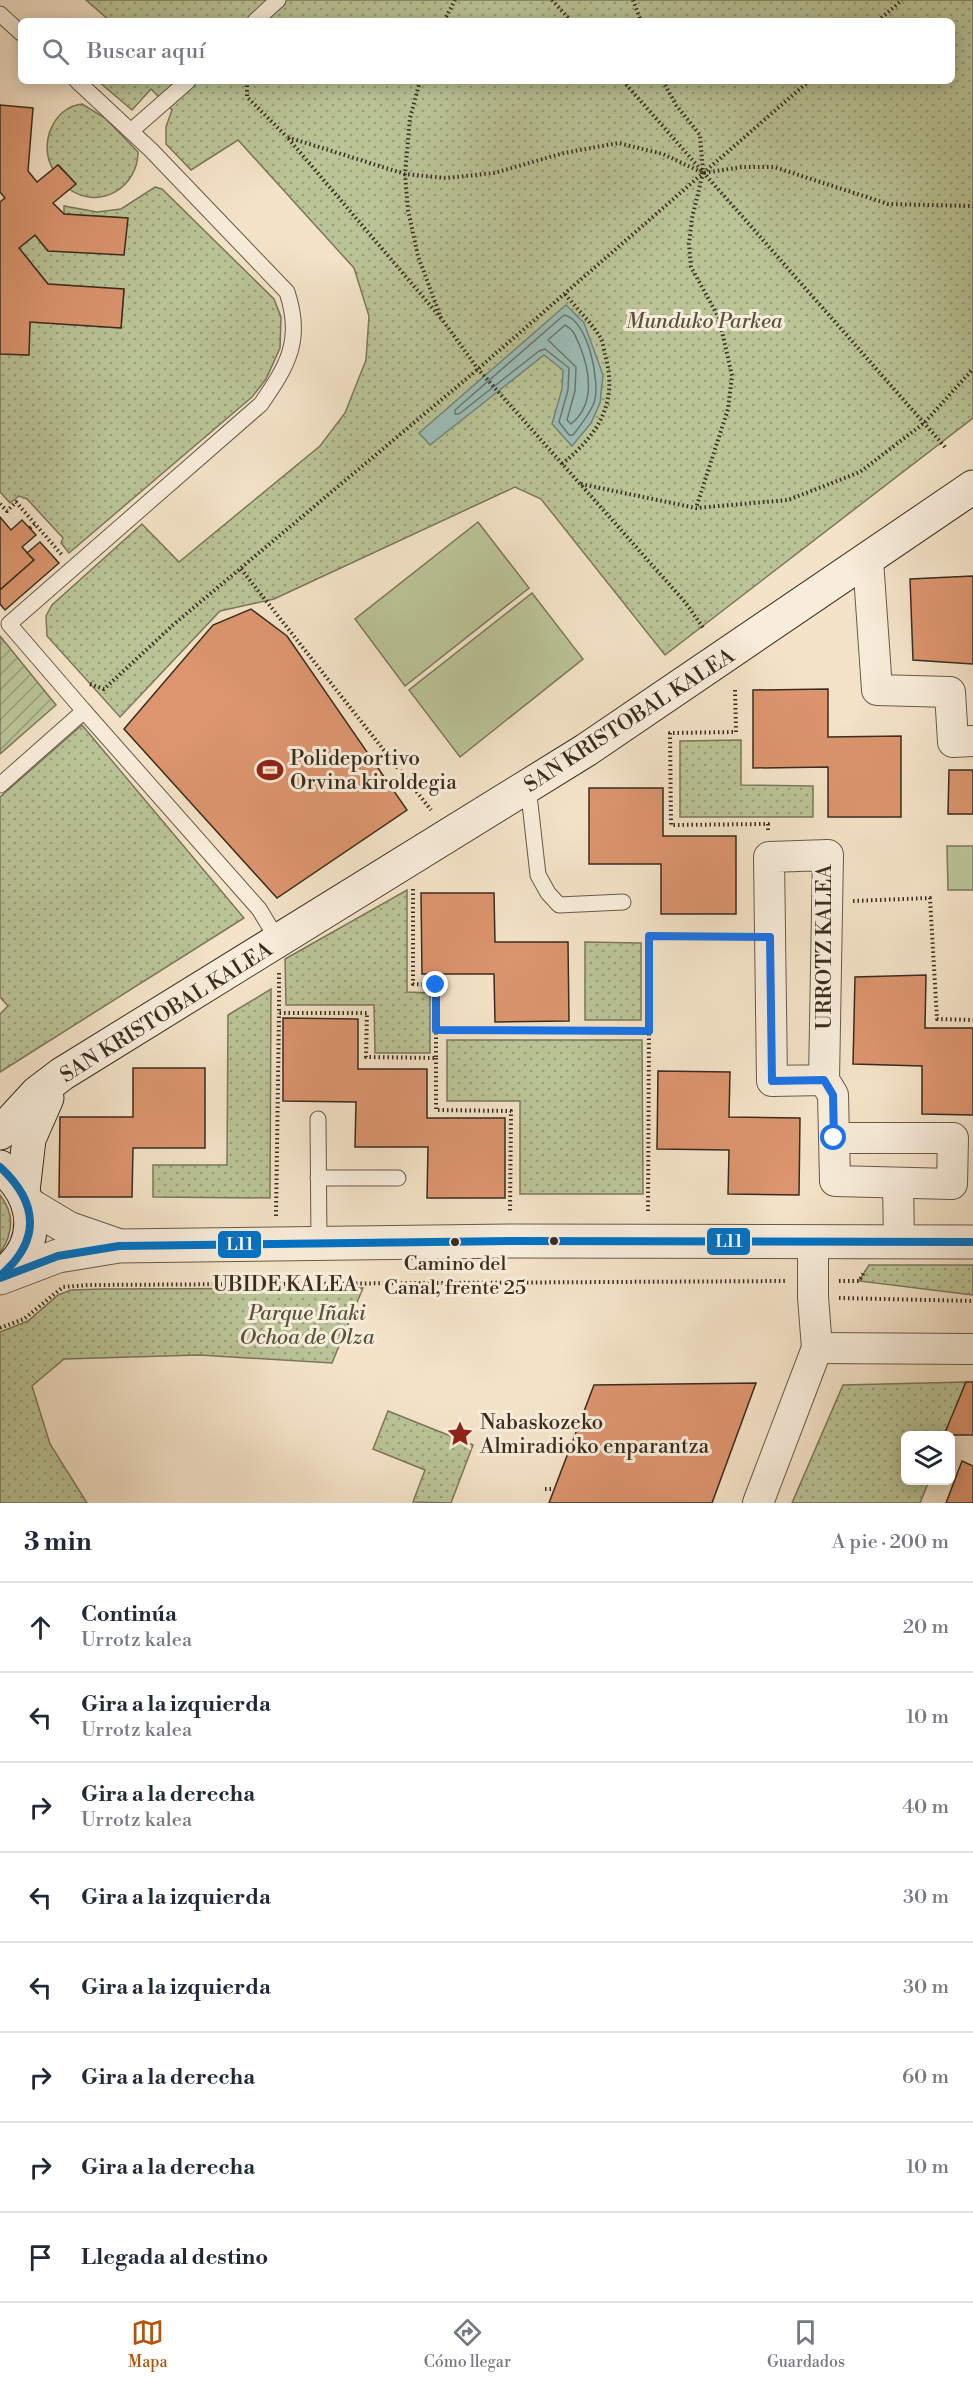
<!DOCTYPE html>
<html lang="es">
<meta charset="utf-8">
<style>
:root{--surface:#fff;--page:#f2f2f3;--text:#1f2937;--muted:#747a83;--line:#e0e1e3;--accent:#b45309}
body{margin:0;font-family:"Libre Bodoni",serif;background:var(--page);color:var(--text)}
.controls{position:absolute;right:18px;bottom:18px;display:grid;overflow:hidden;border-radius:9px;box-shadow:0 3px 15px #0003}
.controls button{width:54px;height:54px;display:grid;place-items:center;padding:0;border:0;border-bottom:2px solid var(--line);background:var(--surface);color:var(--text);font:30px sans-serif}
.stop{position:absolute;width:18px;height:18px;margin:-14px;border:4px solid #1a73e8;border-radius:50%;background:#fff}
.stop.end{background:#1a73e8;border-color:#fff;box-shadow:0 2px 6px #0008}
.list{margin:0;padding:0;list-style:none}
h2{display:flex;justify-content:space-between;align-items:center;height:78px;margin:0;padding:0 24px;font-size:26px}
h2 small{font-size:20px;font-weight:400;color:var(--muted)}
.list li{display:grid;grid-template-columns:39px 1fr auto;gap:18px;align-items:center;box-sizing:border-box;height:90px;padding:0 24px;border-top:2px solid var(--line)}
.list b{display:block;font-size:22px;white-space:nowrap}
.list p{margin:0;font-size:20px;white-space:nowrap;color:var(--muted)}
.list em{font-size:20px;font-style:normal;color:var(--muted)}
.icon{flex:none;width:33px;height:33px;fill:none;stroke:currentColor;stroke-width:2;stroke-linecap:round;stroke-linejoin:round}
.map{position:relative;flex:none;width:973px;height:1503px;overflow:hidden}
.search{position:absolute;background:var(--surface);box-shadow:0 3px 15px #0003;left:18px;right:18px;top:18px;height:66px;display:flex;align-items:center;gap:15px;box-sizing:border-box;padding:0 21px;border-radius:9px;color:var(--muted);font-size:22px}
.sheet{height:798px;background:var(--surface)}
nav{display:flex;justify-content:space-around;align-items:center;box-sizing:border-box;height:84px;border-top:2px solid var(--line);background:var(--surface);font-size:16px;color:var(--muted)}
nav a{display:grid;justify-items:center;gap:3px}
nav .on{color:var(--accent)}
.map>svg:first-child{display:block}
</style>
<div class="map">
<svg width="973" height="1503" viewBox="0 0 973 1503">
<defs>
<pattern id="grass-dots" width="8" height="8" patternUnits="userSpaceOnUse" patternTransform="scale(1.5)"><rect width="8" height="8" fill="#bac497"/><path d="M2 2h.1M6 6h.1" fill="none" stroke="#98a07b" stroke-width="1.8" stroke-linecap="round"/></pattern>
<pattern id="garden-furrows" width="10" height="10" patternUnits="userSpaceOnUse" patternTransform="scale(1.5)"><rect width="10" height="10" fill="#bac497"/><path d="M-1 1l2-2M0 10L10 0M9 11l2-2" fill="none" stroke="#98a07b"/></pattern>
</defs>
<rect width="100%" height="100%" fill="#f4e3c8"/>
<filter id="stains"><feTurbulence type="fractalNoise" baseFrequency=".00333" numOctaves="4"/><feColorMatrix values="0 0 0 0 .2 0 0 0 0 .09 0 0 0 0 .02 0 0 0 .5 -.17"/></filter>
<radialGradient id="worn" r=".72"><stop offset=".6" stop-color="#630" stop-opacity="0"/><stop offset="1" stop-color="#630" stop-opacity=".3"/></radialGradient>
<g fill="url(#grass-dots)" stroke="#7a785b" stroke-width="1.5">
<polygon points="86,0 973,0 973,418 665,655 541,499 515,487 274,599 220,611 120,717 47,636 46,616 52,605 142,524 179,562 320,446 345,413 366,360 369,316 354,268 238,140 191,170 166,144 166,127 172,110 151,89 132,110 98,81 952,81 952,21 110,21"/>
<path d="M82,104L105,118L138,152C138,187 100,211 69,189L75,183L59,165L53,169C38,145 53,107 82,104Z"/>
<polygon points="155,187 162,189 274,299 281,317 280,348 266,379 252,397 69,553 61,543 63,538 27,499 19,496 10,503 0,492 0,354 28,355 30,322 121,328 124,290 48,284 19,248 35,235 48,251 127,218 64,214 64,206 97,212 121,209"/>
<polygon points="82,725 244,918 0,1072 0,1014 8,1006 0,997 0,797"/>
<polygon points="741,740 741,785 813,786 813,817 680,817 680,741"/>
<polygon points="407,890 407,992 430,993 430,1053 375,1053 374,1005 286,1005 285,959"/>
<polygon points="585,942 641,943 641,1020 585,1020"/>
<polygon points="271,989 270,1198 153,1197 153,1165 227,1165 228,1015"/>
<polygon points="447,1040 642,1040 643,1194 520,1194 520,1101 447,1101"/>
<path d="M0,1195C15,1214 13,1234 0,1253Z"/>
<polygon points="869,1265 973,1265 973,1295 859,1281"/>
<polygon points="363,1288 332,1363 199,1355 64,1359 32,1386 50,1444 87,1503 0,1503 0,1332 28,1321 58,1295 71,1290 103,1289"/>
<polygon points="966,1382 946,1435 906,1436 906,1480 929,1481 920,1503 792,1503 843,1385"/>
<polygon points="388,1411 473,1445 451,1503 413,1502 425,1470 373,1449"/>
</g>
<polygon fill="url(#garden-furrows)" stroke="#7a785b" stroke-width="1.5" points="0,636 56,705 0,754"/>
<g fill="#bac497" stroke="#7a785b" stroke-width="1.5">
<polygon points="478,522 529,588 405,686 355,619"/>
<polygon points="532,593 583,659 460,757 409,690"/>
<polygon points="947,846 973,846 973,890 948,890"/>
</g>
<polygon fill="#9cbeb8" stroke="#74847b" stroke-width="1.5" points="566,305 584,323 603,375 600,403 591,423 572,446 552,424 562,389 563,370 544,355 430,445 419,433"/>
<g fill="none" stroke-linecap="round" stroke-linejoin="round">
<g stroke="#6a766c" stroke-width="1.5">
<path d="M564,315C588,319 601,383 594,403C589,415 581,425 573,435H569L559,422L568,390L569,368L545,349L539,351L459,414H455V410Z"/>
<path d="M565,325C573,329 575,335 579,344C590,370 596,404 571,424L567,420L575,391L576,367L548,340Z"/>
</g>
</g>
<g fill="#dc956e" stroke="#392d1f" stroke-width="1.5">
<polygon points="0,105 33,108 28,171 37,182 58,165 76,184 53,203 64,214 128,218 124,255 48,251 35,235 19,248 48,284 124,289 121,328 30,322 29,355 0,354 0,202 5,198 0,192"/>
<polygon points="0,517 11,530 22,520 36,535 22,547 34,560 0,590"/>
<polygon points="40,542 59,563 5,610 0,604 0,590 34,560 27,553"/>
<polygon points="973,576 973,664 913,660 910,579"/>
<polygon points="251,609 287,636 407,810 277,898 124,729 213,625"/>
<polygon points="828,689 828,737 901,736 901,817 828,817 828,767 753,768 753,690"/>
<polygon points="949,770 973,770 973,814 948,814"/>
<polygon points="589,788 663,788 663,836 736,836 736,914 661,914 661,864 589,864"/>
<polygon points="421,893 494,893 495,942 568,942 569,1021 495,1022 494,974 422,974"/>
<polygon points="926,975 925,1028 973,1028 973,1115 922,1114 922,1066 853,1064 855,977"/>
<polygon points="283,1018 358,1019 358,1069 427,1069 427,1118 505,1118 505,1198 427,1198 428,1147 355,1147 356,1102 283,1101"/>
<polygon points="133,1068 205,1068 205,1148 133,1148 132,1197 59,1197 60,1117 133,1117"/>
<polygon points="658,1071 730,1072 729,1117 800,1118 799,1195 728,1194 729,1150 657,1149"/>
<polygon points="966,1382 973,1382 973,1435 944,1435"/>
<polygon points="756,1383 712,1503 549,1503 594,1385"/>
<polygon points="962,1461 973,1466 973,1503 946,1503"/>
</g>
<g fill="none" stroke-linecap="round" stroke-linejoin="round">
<g stroke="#685a49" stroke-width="17">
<g id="service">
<polyline points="0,14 21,33"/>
<polyline points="255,21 278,0"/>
<polyline points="131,131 188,81"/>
<polyline points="84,711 259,909 279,942"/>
<path d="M0,785L84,711L9,624L261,404C288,365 303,340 287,292L151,150L77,81"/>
<polyline points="528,786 538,875 548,893 559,905 623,902"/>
<polyline points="318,1119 319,1243"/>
<polyline points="318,1178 398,1178"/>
</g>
</g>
<g stroke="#685a49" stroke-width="32">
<g id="minor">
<polyline points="868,560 877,690 950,692 953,742 973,741"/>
<polyline points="824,1080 772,1081 769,857 828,855 824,1080 833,1095 834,1138"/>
<polygon points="834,1138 953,1138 952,1184 835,1181"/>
<polyline points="898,1183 899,1242"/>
<polyline points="817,1348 973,1349"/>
<polyline points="758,1503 817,1348 813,1297 813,1243"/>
</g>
</g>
<g stroke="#685a49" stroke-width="35">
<g id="tertiary">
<polyline points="28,1204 68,1228 117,1245"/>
<polyline points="0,1278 58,1256 119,1246 510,1241 973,1242"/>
</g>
</g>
<g stroke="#392d1f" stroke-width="35">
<g id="secondary">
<polyline points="0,1133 37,1093 62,1074 586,750 973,487"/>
<path d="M0,1167C39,1196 43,1247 0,1276"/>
<polyline points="23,1191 29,1139 47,1098"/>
</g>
</g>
<g stroke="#392d1f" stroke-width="4" stroke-dasharray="1.5 3" stroke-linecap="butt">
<polyline points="552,0 571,21"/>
<polyline points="633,0 641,21"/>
<polyline points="444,21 455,0"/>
<polyline points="878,21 902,0"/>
<polyline points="247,81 247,97 287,137"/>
<polyline points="420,81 410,118 405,174 408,210 418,256 441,318 478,369 685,602 704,629"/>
<polyline points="623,81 945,447"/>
<polyline points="663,81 676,105 700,135 703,173 692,218 689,244 691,267 719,318 732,376 728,409 696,508"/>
<polyline points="441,318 287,137 405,174 446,178 494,173 564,153 618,143 663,154 703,173 742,167 774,167 888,204 973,206"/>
<path d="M562,464C598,435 619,402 605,355C604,350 603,342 600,337C591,322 576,308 565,294"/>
<polyline points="581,484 696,508 788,500 860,472 924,423 973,369"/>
<polyline points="0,504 7,511 16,502 35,524"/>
<polyline points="30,528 35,524 62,555"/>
<polyline points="241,569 431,810"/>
<polyline points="90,684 104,689 173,625 478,369 809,81"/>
<polyline points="735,690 736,732 670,733 671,825 768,824 768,831"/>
<polyline points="413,889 413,984 436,985 436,1030"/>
<polyline points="853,901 930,898 937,1019 973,1020"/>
<polyline points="279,973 279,1013 367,1013 366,1057 436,1058 436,1030 649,1031 648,1213"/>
<polyline points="649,1031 649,936 745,936"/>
<polyline points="436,1058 436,1110 511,1111 510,1213"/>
<polyline points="276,1216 279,1013"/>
<polyline points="839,1281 859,1281 865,1271"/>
<polyline points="839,1298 973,1301"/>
<polyline points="0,1328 24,1319 63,1287 88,1285 787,1281"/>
<polyline points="545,1489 554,1489"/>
</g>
<use href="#service" stroke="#f8eddb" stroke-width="15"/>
<use href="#minor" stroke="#f8eddb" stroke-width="30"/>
<use href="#tertiary" stroke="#f8eddb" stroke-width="33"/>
<use href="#secondary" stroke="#f8eddb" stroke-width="33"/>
<g stroke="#f8eddb" stroke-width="12">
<g id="bus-1">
<path d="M0,1167C39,1203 41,1241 0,1276"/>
<polyline points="0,1278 58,1256 119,1246 510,1241 973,1242"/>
</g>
</g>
<use href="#bus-1" stroke="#0072c6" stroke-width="8"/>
</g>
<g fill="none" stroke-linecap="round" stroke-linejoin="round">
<polyline stroke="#1a73e8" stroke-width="8" points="436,985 436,1030 649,1031 649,936 770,937 772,1081 824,1080 833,1095 834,1138"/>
</g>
<defs>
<g id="stadium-bare" transform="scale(2.07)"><path d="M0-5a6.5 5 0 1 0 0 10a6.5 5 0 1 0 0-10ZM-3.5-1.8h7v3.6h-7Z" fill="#8f2418" stroke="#f8eddb" stroke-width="2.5" paint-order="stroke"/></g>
<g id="sight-bare" transform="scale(2.07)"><path d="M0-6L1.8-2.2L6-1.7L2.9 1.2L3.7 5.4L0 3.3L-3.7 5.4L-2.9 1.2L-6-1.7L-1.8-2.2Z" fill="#8f2418" stroke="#f8eddb" stroke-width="2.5" paint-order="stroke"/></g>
</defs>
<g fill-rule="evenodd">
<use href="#stadium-bare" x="270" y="770"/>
<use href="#sight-bare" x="460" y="1434"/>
</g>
<g fill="#392d1f" stroke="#f8eddb" stroke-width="2">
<circle cx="554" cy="1241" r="5"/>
<circle cx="455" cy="1242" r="5"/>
</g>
<g text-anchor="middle" stroke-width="6" stroke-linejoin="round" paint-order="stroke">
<g font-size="20" fill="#392d1f" stroke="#f8eddb">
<text x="455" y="1270">Camino del<tspan x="455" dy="24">Canal, frente 25</tspan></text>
</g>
<g font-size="21" font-style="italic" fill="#59533d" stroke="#f8eddb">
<text x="704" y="328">Munduko Parkea</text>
<text x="307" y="1320">Parque Iñaki<tspan x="307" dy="24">Ochoa de Olza</tspan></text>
</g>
<g font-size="21" fill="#392d1f" stroke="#f8eddb">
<text transform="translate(629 720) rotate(-33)" y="7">SAN KRISTOBAL KALEA</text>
<text transform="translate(824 947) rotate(-90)" y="7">URROTZ KALEA</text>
<text transform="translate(166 1012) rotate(-32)" y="7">SAN KRISTOBAL KALEA</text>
<text x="285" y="1291">UBIDE KALEA</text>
</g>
<g font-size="21" fill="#392d1f" stroke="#f8eddb" text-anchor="start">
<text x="290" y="765">Polideportivo<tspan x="290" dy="24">Orvina kiroldegia</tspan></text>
<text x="480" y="1429">Nabaskozeko<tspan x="480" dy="24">Almiradioko enparantza</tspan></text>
</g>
</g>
<g stroke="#f8eddb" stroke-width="2">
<rect x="706" y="1227" width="45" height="29" rx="6" fill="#0072c6"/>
<rect x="217" y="1230" width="45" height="29" rx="6" fill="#0072c6"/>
</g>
<g font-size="16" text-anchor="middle" font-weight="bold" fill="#fff">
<text x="729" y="1247">L11</text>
<text x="240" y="1250">L11</text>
</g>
<rect width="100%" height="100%" filter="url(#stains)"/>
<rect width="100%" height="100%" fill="url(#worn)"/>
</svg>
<div class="controls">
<button><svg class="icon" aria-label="layers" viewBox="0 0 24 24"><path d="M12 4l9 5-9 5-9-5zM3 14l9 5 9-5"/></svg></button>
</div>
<div class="stop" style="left:834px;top:1138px"></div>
<div class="stop end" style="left:436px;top:985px"></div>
<div class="search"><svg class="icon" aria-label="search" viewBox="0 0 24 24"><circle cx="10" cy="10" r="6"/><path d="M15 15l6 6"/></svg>Buscar aquí</div>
</div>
<section class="sheet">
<h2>3 min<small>A pie · 200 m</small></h2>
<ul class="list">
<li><svg class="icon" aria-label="ahead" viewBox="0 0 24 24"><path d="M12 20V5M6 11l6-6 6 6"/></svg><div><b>Continúa</b><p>Urrotz kalea</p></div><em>20 m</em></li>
<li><svg class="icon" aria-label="left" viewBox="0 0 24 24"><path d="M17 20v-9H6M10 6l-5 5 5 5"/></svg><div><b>Gira a la izquierda</b><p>Urrotz kalea</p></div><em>10 m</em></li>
<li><svg class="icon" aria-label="right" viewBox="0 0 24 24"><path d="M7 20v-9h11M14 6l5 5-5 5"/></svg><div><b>Gira a la derecha</b><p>Urrotz kalea</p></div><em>40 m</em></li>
<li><svg class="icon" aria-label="left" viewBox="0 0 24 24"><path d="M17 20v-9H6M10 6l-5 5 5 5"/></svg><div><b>Gira a la izquierda</b></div><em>30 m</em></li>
<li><svg class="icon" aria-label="left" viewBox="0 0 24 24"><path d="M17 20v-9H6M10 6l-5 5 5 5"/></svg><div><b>Gira a la izquierda</b></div><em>30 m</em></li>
<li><svg class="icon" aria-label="right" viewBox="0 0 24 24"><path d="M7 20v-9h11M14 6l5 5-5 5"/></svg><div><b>Gira a la derecha</b></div><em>60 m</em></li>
<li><svg class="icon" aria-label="right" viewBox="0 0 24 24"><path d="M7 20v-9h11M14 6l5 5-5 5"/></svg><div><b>Gira a la derecha</b></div><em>10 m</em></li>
<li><svg class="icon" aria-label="arrive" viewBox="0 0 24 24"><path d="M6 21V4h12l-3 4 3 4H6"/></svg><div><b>Llegada al destino</b></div></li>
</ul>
</section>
<nav>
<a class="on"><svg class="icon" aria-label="map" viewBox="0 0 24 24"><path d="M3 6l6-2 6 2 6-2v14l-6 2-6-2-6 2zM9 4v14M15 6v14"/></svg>Mapa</a>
<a><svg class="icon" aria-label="directions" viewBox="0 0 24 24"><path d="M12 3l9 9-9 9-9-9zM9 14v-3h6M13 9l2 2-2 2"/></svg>Cómo llegar</a>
<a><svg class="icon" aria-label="saved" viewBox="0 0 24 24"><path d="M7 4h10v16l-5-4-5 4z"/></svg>Guardados</a>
</nav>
